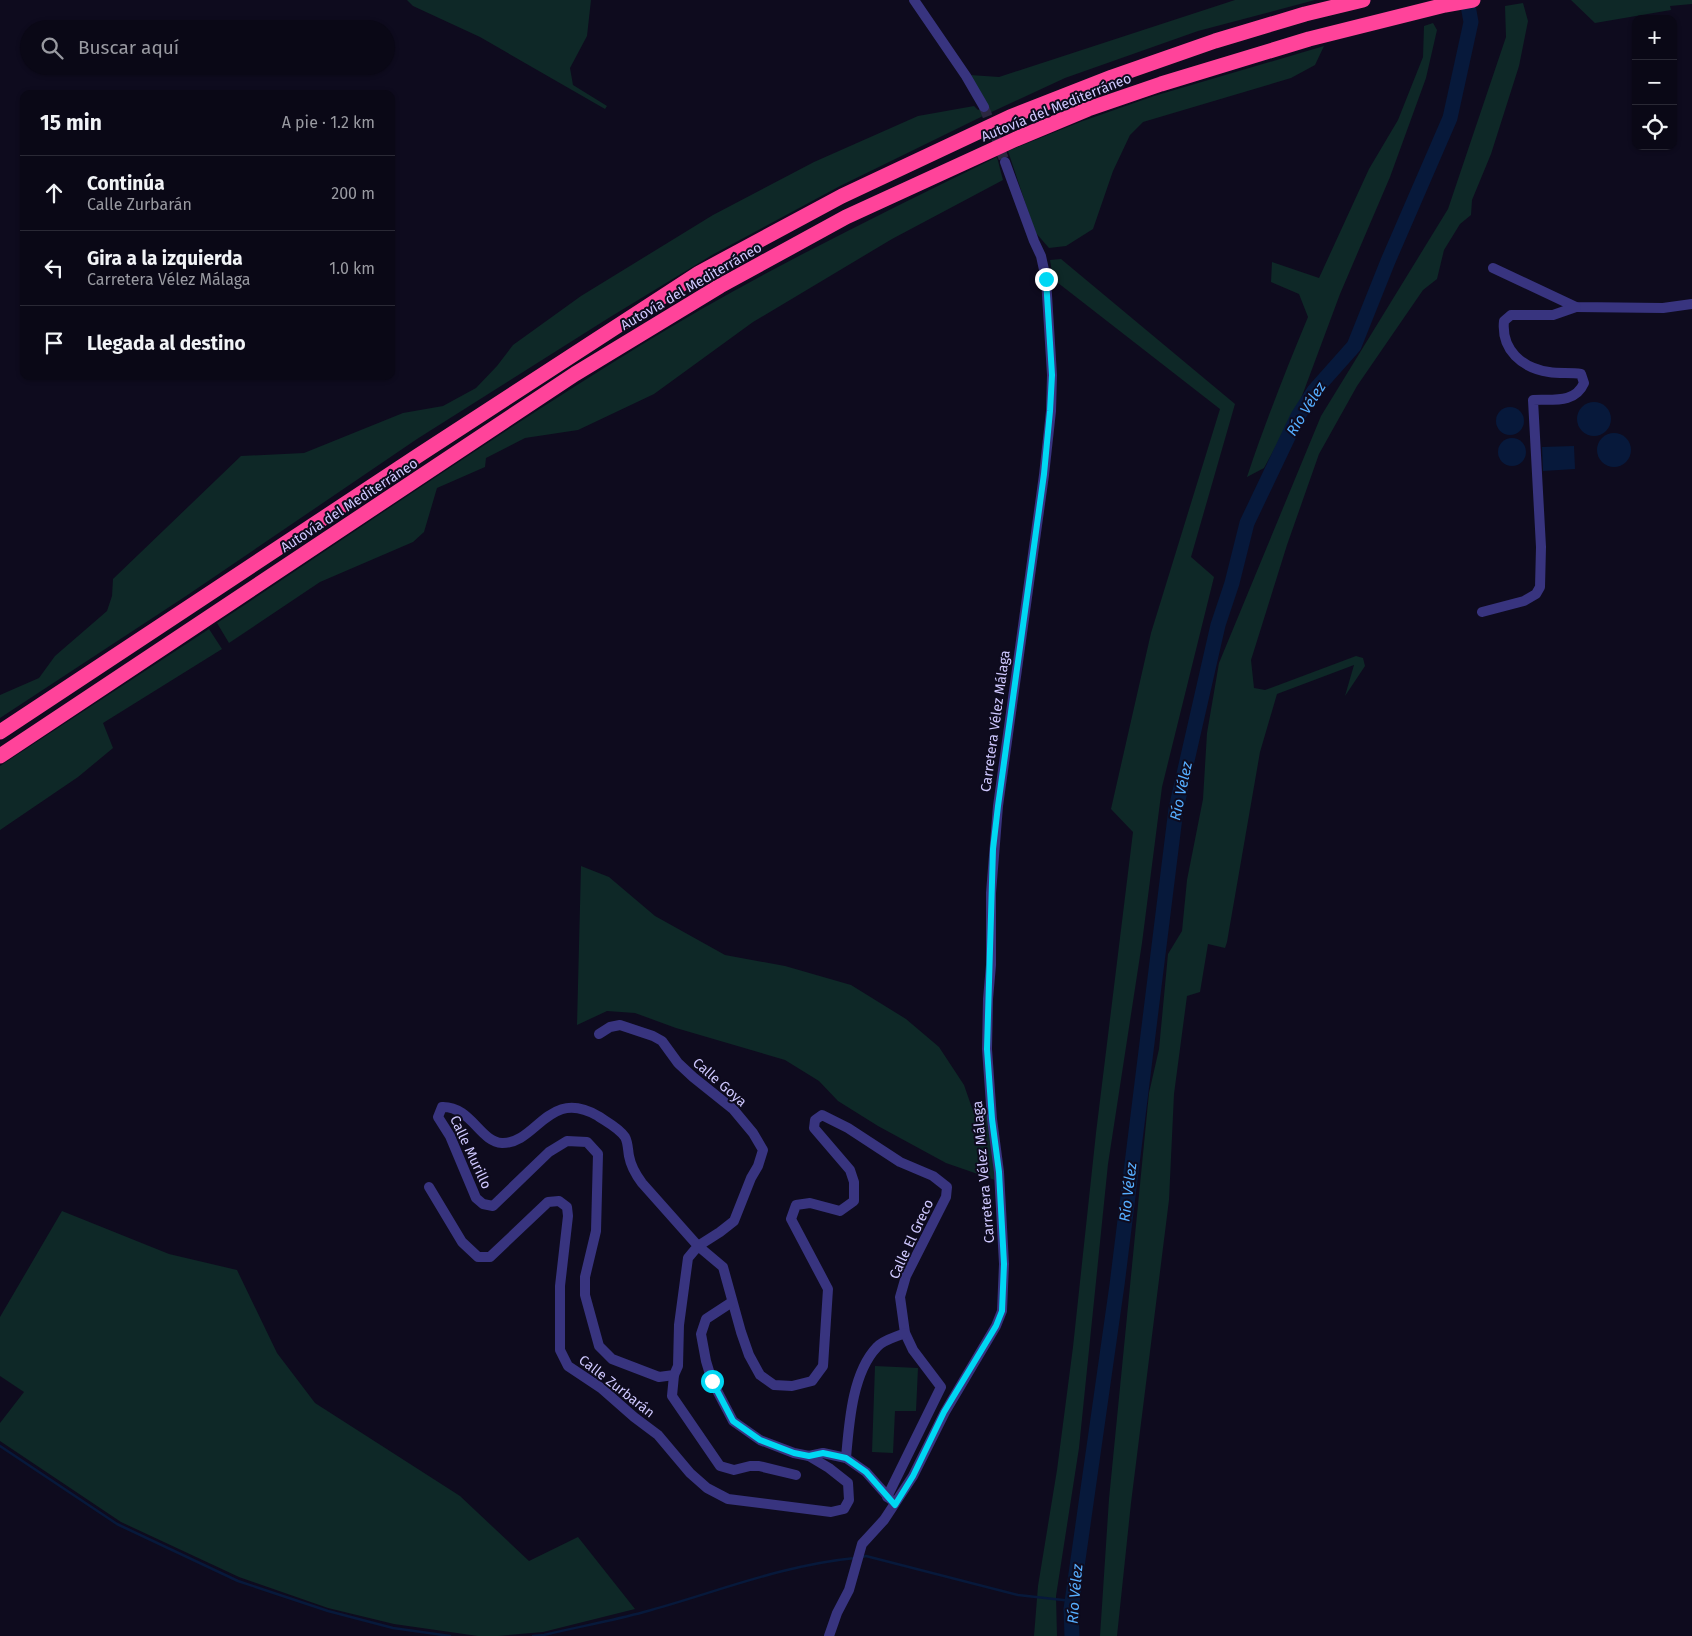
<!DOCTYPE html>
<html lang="es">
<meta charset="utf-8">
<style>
:root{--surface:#0a0816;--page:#13111f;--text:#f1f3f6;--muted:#999aa1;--line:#2a2935}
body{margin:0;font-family:"Fira Sans",sans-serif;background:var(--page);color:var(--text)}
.controls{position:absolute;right:15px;top:15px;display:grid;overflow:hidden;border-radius:10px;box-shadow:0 1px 4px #0004}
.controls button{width:45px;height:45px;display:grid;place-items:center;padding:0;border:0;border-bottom:1px solid var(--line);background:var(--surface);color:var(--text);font:25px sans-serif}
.stop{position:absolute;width:15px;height:15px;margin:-11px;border:4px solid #00d7f3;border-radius:50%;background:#fff}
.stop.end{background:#00d7f3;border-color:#fff;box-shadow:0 1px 5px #0008}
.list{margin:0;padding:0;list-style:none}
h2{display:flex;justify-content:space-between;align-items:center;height:65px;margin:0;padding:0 20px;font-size:21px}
h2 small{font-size:16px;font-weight:400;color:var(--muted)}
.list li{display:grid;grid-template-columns:32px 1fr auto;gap:15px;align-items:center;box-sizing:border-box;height:75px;padding:0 20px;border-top:1px solid var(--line)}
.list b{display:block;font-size:19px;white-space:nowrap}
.list p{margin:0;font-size:16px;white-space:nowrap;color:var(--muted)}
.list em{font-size:16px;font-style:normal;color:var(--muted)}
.icon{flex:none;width:28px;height:28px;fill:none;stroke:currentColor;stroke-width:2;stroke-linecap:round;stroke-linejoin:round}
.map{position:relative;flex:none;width:1692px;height:1636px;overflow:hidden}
.search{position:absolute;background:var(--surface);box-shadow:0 1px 4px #0004;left:20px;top:20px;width:375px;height:55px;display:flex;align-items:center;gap:12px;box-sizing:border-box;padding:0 18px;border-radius:28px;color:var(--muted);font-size:19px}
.panel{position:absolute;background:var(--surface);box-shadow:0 1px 4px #0004;left:20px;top:90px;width:375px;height:290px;border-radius:10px}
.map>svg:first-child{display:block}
</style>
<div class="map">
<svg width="1692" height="1636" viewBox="0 0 1692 1636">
<rect width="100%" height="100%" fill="#0e0b1e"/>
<g fill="#0e2827">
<polygon points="407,0 591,0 587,36 570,68 573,85 607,106 605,109 480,37 413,6"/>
<polygon points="1235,0 1315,0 1198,31 1065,78 983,116 840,186 712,255 607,319 417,439 186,596 0,718 0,695 39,678 55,656 107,611 112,596 113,579 241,456 304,453 403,413 443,406 476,388 497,366 513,345 581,296 713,215 814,162 918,116 974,106 978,110 988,106 970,75 999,77"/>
<polygon points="1571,0 1692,0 1692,4 1670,6 1671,10 1595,23"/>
<polygon points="1523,3 1528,21 1519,66 1491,154 1472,200 1471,215 1460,224 1444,250 1437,279 1423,290 1357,386 1319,454 1287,545 1251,660 1254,688 1265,690 1356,656 1363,658 1365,666 1345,696 1354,665 1277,694 1260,752 1227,942 1225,948 1208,944 1200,992 1187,996 1174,1094 1169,1200 1131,1503 1117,1636 1100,1636 1109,1499 1149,1093 1159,1049 1168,954 1182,931 1187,880 1203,799 1207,733 1219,663 1321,416 1448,209 1506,37 1505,6"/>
<path d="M1433,23L1437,30L1426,78L1390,177L1340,294L1299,404L1264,468L1247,477C1265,423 1286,370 1308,317L1299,294L1271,282L1272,262L1319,278L1369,169L1398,120L1423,57L1424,26Z"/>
<polygon points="1324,46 1315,65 1291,78 1143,122 1130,135 1113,171 1093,229 1066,246 1049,248 1035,232 1008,151 1080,122 1154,96"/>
<path d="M997,157L1003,180L892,239L753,322L654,394L578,430L525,438L486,458L485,467L437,488L424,532L413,542L320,582L229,643L217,623C358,530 498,433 641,345C756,274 877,216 997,157Z"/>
<polygon points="1061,259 1235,404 1191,557 1214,577 1162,787 1142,943 1108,1164 1079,1448 1056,1596 1057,1636 1034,1636 1038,1586 1057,1470 1073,1347 1096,1133 1133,832 1111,809 1151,633 1220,409 1053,279 1050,260"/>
<polygon points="209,629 222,649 103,723 113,748 78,777 0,830 0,766"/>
<polygon points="581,866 609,877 655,916 725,955 785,966 851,985 906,1019 939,1047 964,1085 972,1108 988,1112 995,1180 946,1163 878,1126 838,1101 819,1081 785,1060 676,1028 635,1013 607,1011 577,1025"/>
<polygon points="62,1211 169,1254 237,1270 277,1353 315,1403 460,1496 529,1561 578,1537 635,1609 543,1632 498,1636 478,1636 394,1624 328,1608 239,1577 121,1522 0,1441 0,1423 24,1392 0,1376 0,1317"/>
<polygon points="875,1366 918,1368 916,1411 895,1411 893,1453 872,1452"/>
</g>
<g fill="#07193b">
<circle cx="1594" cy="419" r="17"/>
<circle cx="1510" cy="421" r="14"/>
<circle cx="1614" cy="450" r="17"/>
<circle cx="1512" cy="452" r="14"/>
<polygon points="1574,446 1575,469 1543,471 1542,447"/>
</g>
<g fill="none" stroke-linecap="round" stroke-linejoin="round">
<g stroke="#07193b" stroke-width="2.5">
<polyline points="0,1446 117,1524 238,1581 328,1611 393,1628 450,1636"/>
<polyline points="862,1557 866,1556 1018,1595 1072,1601"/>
<path d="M533,1636L544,1635C577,1627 611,1621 644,1612C714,1593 782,1565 855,1558"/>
</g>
<polyline stroke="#07193b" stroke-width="15" points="1072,1636 1071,1609 1117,1285 1176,809 1218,625 1232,583 1247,523 1298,416 1314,391 1354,346 1388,261 1450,118 1471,22 1467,0"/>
<polyline stroke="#2b2740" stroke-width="10" stroke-dasharray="10 5" stroke-linecap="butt" points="984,107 1005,162"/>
<g stroke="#38347f" stroke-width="10">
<polyline points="914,0 966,76 984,107"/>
<polyline points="1493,268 1576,307 1663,308 1692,304"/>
<path d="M1482,612L1524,601L1536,594L1540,587L1541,547L1533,400C1552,399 1575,404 1584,383L1581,374C1570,372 1560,374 1549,372C1522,368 1501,350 1504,321L1511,315H1553L1576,307"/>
<path d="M599,1034L610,1027L620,1025L653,1036L662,1041L678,1063L693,1077L733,1109L753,1133L763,1150L758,1166L751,1178L734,1221L720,1232L698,1246L688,1258L679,1325L678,1366L674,1375L659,1377L612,1359L599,1346L585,1295V1277L596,1231L598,1154L587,1142L567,1141L549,1152L493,1206L483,1204L476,1198L450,1136L438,1117L442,1107C471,1106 480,1142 502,1143C537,1144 548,1087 598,1116C607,1122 619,1128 625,1137C628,1142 628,1151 629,1156C631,1167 636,1175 642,1183L698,1246L723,1267L741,1332L749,1355L760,1375L774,1385L792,1386L812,1381L823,1366L828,1289L791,1219L796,1205L810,1203L840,1211L854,1201V1182L850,1170L814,1128L815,1120L822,1115L848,1128L900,1162L933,1176L947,1187L946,1197L906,1276L900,1297L905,1333L913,1350L941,1387L887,1497"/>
<polyline points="429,1187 462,1242 478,1257 490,1257 548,1202 559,1201 567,1207 568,1216 560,1286 560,1350 568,1366 601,1388 634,1417 658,1435 690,1473 707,1488 728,1499 831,1512 844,1509 849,1500 848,1483 829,1468 809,1456"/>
<polyline points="732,1302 706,1319 701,1334 706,1361 712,1381 733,1421 760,1440 794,1453 809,1456 823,1453 846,1458 866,1472 890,1499"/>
<polyline points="674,1375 672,1396 720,1466 734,1470 750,1466 759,1466 796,1475"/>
<path d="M846,1458C849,1424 852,1373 877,1347C883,1340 896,1337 905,1333"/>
<polyline points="829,1636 837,1613 849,1590 862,1544 884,1520 913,1476 945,1412 996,1326 1002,1311 1004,1264 999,1172 992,1119 987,1049 988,999 991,965 991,893 998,806 1044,475 1051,411 1052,375 1046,279 1041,256 1034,241 1005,162"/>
</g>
<g stroke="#ff439a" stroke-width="15">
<polyline points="0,732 419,455 699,273 842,196 1010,117 1112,77 1215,41 1305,14 1363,0"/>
<polyline points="0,756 575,374 720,286 846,217 1016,139 1088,109 1161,84 1309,39 1445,5 1473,0"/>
</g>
</g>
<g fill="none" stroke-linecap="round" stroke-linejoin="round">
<polyline stroke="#00d7f3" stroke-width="6" points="712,1381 733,1421 760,1440 794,1453 809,1456 823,1453 846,1458 866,1472 895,1505 913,1476 944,1412 996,1326 1002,1311 1004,1264 999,1172 992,1119 987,1049 993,849 998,806 1044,474 1050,411 1052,375 1046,279"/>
</g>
<g text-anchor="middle" stroke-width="4" stroke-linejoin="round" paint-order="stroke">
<g font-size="14" fill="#cfc8ff" stroke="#0e0b1e">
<text transform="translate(1056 107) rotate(-22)" y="5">Autovía del Mediterráneo</text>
<text transform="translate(691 286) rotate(-30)" y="5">Autovía del Mediterráneo</text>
<text transform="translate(349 505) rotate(-33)" y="5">Autovía del Mediterráneo</text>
<text transform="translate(995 721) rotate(-82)" y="5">Carretera Vélez Málaga</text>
<text transform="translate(720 1082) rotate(41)" y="5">Calle Goya</text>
<text transform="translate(471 1152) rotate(65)" y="5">Calle Murillo</text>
<text transform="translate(983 1172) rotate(-95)" y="5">Carretera Vélez Málaga</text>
<text transform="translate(911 1239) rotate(-65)" y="5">Calle El Greco</text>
<text transform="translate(617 1386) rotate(38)" y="5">Calle Zurbarán</text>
</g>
<g font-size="15" font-style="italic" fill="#56aeff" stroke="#0e0b1e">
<text transform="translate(1306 409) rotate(-58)" y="5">Río Vélez</text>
<text transform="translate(1181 791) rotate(-78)" y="5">Río Vélez</text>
<text transform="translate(1128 1192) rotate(-83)" y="5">Río Vélez</text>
<text transform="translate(1075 1594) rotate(-85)" y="5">Río Vélez</text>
</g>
</g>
</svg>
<div class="controls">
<button>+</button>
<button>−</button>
<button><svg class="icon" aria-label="locate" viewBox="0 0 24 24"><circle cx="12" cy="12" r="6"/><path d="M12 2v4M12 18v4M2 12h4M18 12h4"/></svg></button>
</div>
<div class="stop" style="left:712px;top:1381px"></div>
<div class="stop end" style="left:1046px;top:279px"></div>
<div class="search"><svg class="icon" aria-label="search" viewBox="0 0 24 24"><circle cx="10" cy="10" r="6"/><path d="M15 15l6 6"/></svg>Buscar aquí</div>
<section class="panel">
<h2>15 min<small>A pie · 1.2 km</small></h2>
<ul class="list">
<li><svg class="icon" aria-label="ahead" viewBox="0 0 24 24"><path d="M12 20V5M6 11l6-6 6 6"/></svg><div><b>Continúa</b><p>Calle Zurbarán</p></div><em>200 m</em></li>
<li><svg class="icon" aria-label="left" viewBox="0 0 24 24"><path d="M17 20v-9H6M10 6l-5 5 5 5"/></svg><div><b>Gira a la izquierda</b><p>Carretera Vélez Málaga</p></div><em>1.0 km</em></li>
<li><svg class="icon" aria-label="arrive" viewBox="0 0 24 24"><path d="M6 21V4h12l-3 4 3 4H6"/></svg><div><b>Llegada al destino</b></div></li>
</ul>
</section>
</div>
